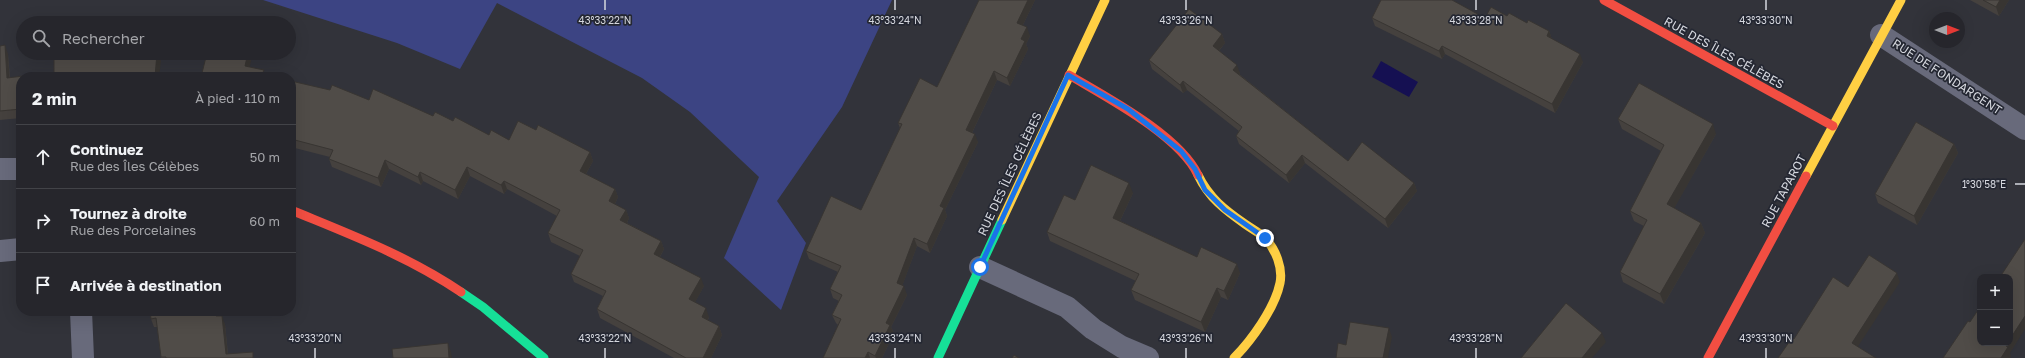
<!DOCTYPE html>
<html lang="fr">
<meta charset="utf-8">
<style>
:root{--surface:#26262c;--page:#2e2e34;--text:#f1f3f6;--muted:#a4a5a9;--line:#424348}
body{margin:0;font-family:"Golos Text",sans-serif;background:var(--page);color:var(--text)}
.controls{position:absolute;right:12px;bottom:12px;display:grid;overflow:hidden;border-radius:8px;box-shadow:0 4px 16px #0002}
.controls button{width:36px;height:36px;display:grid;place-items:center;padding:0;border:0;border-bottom:1px solid var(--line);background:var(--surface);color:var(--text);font:20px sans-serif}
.compass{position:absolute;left:1929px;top:12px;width:36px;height:36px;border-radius:50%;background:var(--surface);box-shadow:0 4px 16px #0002;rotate:90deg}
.stop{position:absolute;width:12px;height:12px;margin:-9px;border:3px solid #1a73e8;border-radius:50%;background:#fff}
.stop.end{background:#1a73e8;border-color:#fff;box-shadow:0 1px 4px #0008}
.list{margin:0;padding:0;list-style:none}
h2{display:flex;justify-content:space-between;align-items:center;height:52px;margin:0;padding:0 16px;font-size:17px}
h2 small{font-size:13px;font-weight:400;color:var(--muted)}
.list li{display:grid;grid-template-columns:26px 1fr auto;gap:12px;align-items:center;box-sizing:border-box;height:64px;padding:0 16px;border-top:1px solid var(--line)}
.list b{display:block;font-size:15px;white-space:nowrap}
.list p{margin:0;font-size:13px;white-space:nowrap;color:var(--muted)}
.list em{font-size:13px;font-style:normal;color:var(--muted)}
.icon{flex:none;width:22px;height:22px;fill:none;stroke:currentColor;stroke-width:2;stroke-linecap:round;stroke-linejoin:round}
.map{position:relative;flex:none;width:2025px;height:358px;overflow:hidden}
.search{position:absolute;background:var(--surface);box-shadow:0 4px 16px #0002;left:16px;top:16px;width:280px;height:44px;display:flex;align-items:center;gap:10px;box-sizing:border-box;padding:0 14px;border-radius:22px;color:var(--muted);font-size:15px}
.panel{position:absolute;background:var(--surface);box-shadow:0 4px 16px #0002;left:16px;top:72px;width:280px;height:244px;border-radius:16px}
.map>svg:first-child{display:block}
</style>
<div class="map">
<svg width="2025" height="358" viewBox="0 0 2025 358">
<rect width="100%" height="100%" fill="#32333a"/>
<polygon fill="#3c4483" points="263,0 892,0 842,107 777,201 806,243 781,310 724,258 759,177 690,112 642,78 497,3 460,69 397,43"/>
<polygon fill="#151052" points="1381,61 1418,82 1409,97 1372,77"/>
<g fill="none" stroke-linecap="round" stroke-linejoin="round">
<g stroke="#686a7b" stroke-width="22">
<polyline points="1881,35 2025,129"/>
<polyline points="0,169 21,169"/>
<polyline points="0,251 21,249"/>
<polyline points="980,267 1067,307 1093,329 1122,347 1148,358"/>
<polyline points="81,311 83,358"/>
</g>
<g stroke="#16e098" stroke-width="9">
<polyline points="461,292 483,307 544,358"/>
<polyline points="938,358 1002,220"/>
</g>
<g stroke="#ffcf43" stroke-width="9">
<path d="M1198,175C1209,198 1225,210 1245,224C1252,229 1260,233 1265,238C1276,250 1283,268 1280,283C1275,308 1251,341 1234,358"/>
<polyline points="1806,176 1901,0"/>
<polyline points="1002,220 1105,0"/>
</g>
<g stroke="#f24e42" stroke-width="9">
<polyline points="1604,0 1833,126"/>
<path d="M1069,75C1106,97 1179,135 1198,175"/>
<path d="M291,210C349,234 408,256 461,292"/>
<polyline points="1708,358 1806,176"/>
</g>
</g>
<g fill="#45413e">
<polygon points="979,0 1035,0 1023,25 1030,36 1026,44 1028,49 1010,86 997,80 972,133 978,142 945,210 947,216 930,253 917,246 902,286 907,295 891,327 894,333 882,358 823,358 838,325 836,323 832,315 839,301 833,298 830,289 838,272 809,259 806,251 861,210 900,128 898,123 937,87"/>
<polygon points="1970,0 2009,0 1999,16"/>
<polygon points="1372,18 1485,18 1527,23 1549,31 1552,39 1583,62 1555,113 1445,54 1442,59 1375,26"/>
<polygon points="1222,34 1225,43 1219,51 1240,73 1239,74 1348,161 1414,183 1417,191 1388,228 1305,163 1289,183 1239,144 1236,136 1239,131 1187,90 1183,93 1152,69 1149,60"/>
<polygon points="0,46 8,54 10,78 21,77 21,118 0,120"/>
<polygon points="291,81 433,116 453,121 489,135 509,140 536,130 590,152 593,161 586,174 615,189 618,197 615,204 626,210 629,218 627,223 661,241 664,249 660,257 704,286 695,302 709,317 708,320 719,326 722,335 711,358 674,358 600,318 597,309 603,296 574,282 571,274 580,256 551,242 548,233 557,216 507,189 504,194 470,176 458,199 423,181 421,185 389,169 381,187 332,167 329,159 330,157 291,147"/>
<polygon points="1618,119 1716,134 1674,208 1701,223 1705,233 1664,304 1623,282 1620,272 1644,226 1634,221 1630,211 1661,151 1622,129"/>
<polygon points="1954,144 1958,153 1917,225 1878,203 1875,194"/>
<polygon points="1133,193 1120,221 1197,257 1240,273 1228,300 1221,297 1205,332 1135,300 1131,290 1136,281 1050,241 1047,232 1075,200"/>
<polygon points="150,311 218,311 219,316 225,324 228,354 255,358 161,358 157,327 154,327 151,319"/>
</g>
<g fill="#383532">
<polygon points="1028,0 1035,0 1020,31 1017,23"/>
<polygon points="2000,0 2009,0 1999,16 1996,7"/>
<polygon points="1027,27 1030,36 1026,44 1028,49 1010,86 1007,78 1021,39"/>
<polygon points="1549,31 1552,39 1547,36"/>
<polygon points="1222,34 1225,43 1216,54 1213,46"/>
<polygon points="5,45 8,54 10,86 7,78"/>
<polygon points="1442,46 1445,54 1442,59 1439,51"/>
<polygon points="157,53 161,61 159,77 155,77"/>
<polygon points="248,53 253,53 248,74 245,66"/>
<polygon points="1580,54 1583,62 1555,113 1552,104"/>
<polygon points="1237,65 1240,73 1236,78 1233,70"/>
<polygon points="994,71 997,80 969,139 966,130"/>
<polygon points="1183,81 1187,90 1183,93 1180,85"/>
<polygon points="1713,124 1716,134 1671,214 1667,204"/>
<polygon points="975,134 978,142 945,210 947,216 930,253 927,244 940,206"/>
<polygon points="1954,144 1958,153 1917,225 1914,216"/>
<polygon points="590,152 593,161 583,179 580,171"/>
<polygon points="1302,155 1305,163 1289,183 1286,175"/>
<polygon points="385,160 389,169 381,187 378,178"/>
<polygon points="467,167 470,176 458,199 455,190"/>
<polygon points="420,172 423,181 421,185 418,177"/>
<polygon points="504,181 507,189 504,194 501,185"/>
<polygon points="1129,183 1133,193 1117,227 1113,218"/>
<polygon points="1414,183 1417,191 1388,228 1385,219"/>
<polygon points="615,189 618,197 612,210 609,201"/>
<polygon points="626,210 629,218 624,229 620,220"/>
<polygon points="1701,223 1705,233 1664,304 1660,294"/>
<polygon points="914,238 917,246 900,292 897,283"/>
<polygon points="661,241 664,249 657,262 654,254"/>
<polygon points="1237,264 1240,273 1228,300 1224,291"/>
<polygon points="1897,273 1900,282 1855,351 1852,343"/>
<polygon points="701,278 704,286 692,308 689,299"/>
<polygon points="904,286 907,295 891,327 894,333 882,358 876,358 875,356 886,323"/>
<polygon points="1217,288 1221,297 1205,332 1201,322"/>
<polygon points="706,308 709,317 705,325 702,317"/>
<polygon points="216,311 218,311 220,324 216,316"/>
<polygon points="222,316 225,324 228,358 226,354"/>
<polygon points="2025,316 2025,329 2010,353 2011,356 2010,358 2001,358 2006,346 2007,343 2010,343 2010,339"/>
<polygon points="719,326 722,335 711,358 703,358"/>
<polygon points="1389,328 1392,337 1388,358 1383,358"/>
<polygon points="1602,333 1606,342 1592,358 1582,358"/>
<polygon points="448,343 451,352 452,358 449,358"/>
<polygon points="868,352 870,358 865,358"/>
</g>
<g fill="#504c48" stroke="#383532">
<polygon points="979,0 1028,0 1017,23 1027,27 1021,39 1025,41 1007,78 994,71 966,130 975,134 940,206 944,208 927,244 914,238 897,283 904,286 886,323 890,325 875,356 868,352 865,358 823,358 841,319 832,315 842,295 830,289 841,266 806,251 831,196 861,210 902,124 898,123 920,78 937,87"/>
<polygon points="1381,0 1452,0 1485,18 1491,7 1507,16 1509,13 1527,23 1528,20 1549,31 1547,36 1580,54 1552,104 1442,46 1439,51 1372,18"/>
<polygon points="1983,0 2000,0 1996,7"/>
<polygon points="1189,9 1222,34 1213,46 1237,65 1233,70 1348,161 1362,142 1414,183 1385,219 1302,155 1286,175 1236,136 1242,127 1183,81 1180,85 1149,60"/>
<polygon points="5,45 7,78 32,75 32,77 21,77 21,109 0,111 0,46"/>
<polygon points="54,53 157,53 155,77 54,77"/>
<polygon points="207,53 248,53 245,66 264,70 262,75 272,77 201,77"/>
<polygon points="291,81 330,90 332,85 369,100 373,89 433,116 435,112 453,121 455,117 489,135 491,130 509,140 518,121 536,130 538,125 590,152 580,171 615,189 609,201 626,210 620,220 661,241 654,254 701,278 689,299 706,308 702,317 719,326 703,358 686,358 597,309 606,291 571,274 583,250 548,233 560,210 504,181 501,185 467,167 455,190 420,172 418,177 385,160 378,178 329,159 333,150 291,139"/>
<polygon points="1639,83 1713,124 1667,204 1701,223 1660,294 1620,272 1647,220 1630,211 1664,145 1618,119"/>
<polygon points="1916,122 1954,144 1914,216 1875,194"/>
<polygon points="1091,165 1129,183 1113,218 1197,257 1201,247 1237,264 1224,291 1217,288 1201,322 1131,290 1139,274 1047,232 1064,195 1075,200"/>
<polygon points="2025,239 2025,316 2010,339 2010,277 2000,277"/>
<polygon points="1869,255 1897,273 1852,343 1876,358 1778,358 1792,338 1794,339 1833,277 1848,287"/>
<polygon points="1566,303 1602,333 1582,358 1521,358"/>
<polygon points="1980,307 1980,343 2007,343 2006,346 2008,347 2001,358 1943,358 1968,321 1970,322"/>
<polygon points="150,311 216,311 216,316 222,316 226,354 253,352 253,358 166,358 166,357 161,357 156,318 151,319"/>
<polygon points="1350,322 1389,328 1383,358 1336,358 1338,343 1346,345"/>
<polygon points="448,343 449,358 393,358 392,349"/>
<polygon points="1014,355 1019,358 1012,358"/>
</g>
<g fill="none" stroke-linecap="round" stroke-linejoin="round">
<polyline stroke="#1a73e8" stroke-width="5" points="980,267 1068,75 1128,109 1181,151 1195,169 1205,190 1225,210 1265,238"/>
</g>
<path fill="none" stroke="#d5d7de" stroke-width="1.5" d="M605,0V10M895,0V10M1186,0V10M1476,0V10M1766,0V10M2015,184H2025M315,348V358M605,348V358M895,348V358M1186,348V358M1476,348V358M1766,348V358"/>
<g text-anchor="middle" stroke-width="3.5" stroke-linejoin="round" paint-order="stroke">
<g font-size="12" fill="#d5d7de" stroke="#242732">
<text transform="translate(1724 53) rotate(29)" y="4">RUE DES ÎLES CÉLÈBES</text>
<text transform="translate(1947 77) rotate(33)" y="4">RUE DE FONDARGENT</text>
<text transform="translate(1010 174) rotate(-65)" y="4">RUE DES ÎLES CÉLÈBES</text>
<text transform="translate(1784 191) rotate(-62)" y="4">RUE TAPAROT</text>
</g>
</g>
<g font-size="10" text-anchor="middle" fill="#d5d7de" stroke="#242732" stroke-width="3.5" stroke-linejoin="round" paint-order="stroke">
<text x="605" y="24">43°33'22"N</text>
<text x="895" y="24">43°33'24"N</text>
<text x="1186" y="24">43°33'26"N</text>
<text x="1476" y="24">43°33'28"N</text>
<text x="1766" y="24">43°33'30"N</text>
<text x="1984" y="188">1°30'58"E</text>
<text x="315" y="342">43°33'20"N</text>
<text x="605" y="342">43°33'22"N</text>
<text x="895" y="342">43°33'24"N</text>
<text x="1186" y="342">43°33'26"N</text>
<text x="1476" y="342">43°33'28"N</text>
<text x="1766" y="342">43°33'30"N</text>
</g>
</svg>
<div class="controls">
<button>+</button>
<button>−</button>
</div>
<svg class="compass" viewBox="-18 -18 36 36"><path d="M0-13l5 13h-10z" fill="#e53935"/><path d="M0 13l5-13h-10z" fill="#a4a5a9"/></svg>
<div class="stop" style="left:980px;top:267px"></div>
<div class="stop end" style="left:1265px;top:238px"></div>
<div class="search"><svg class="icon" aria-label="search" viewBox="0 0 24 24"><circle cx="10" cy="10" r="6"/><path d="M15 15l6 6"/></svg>Rechercher</div>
<section class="panel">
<h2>2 min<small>À pied · 110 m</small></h2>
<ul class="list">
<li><svg class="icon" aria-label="ahead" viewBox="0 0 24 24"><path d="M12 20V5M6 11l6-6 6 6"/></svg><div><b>Continuez</b><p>Rue des Îles Célèbes</p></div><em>50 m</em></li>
<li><svg class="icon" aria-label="right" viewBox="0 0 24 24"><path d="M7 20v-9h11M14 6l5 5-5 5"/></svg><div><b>Tournez à droite</b><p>Rue des Porcelaines</p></div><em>60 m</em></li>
<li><svg class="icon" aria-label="arrive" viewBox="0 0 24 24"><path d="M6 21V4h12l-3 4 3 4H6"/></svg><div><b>Arrivée à destination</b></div></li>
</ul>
</section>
</div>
